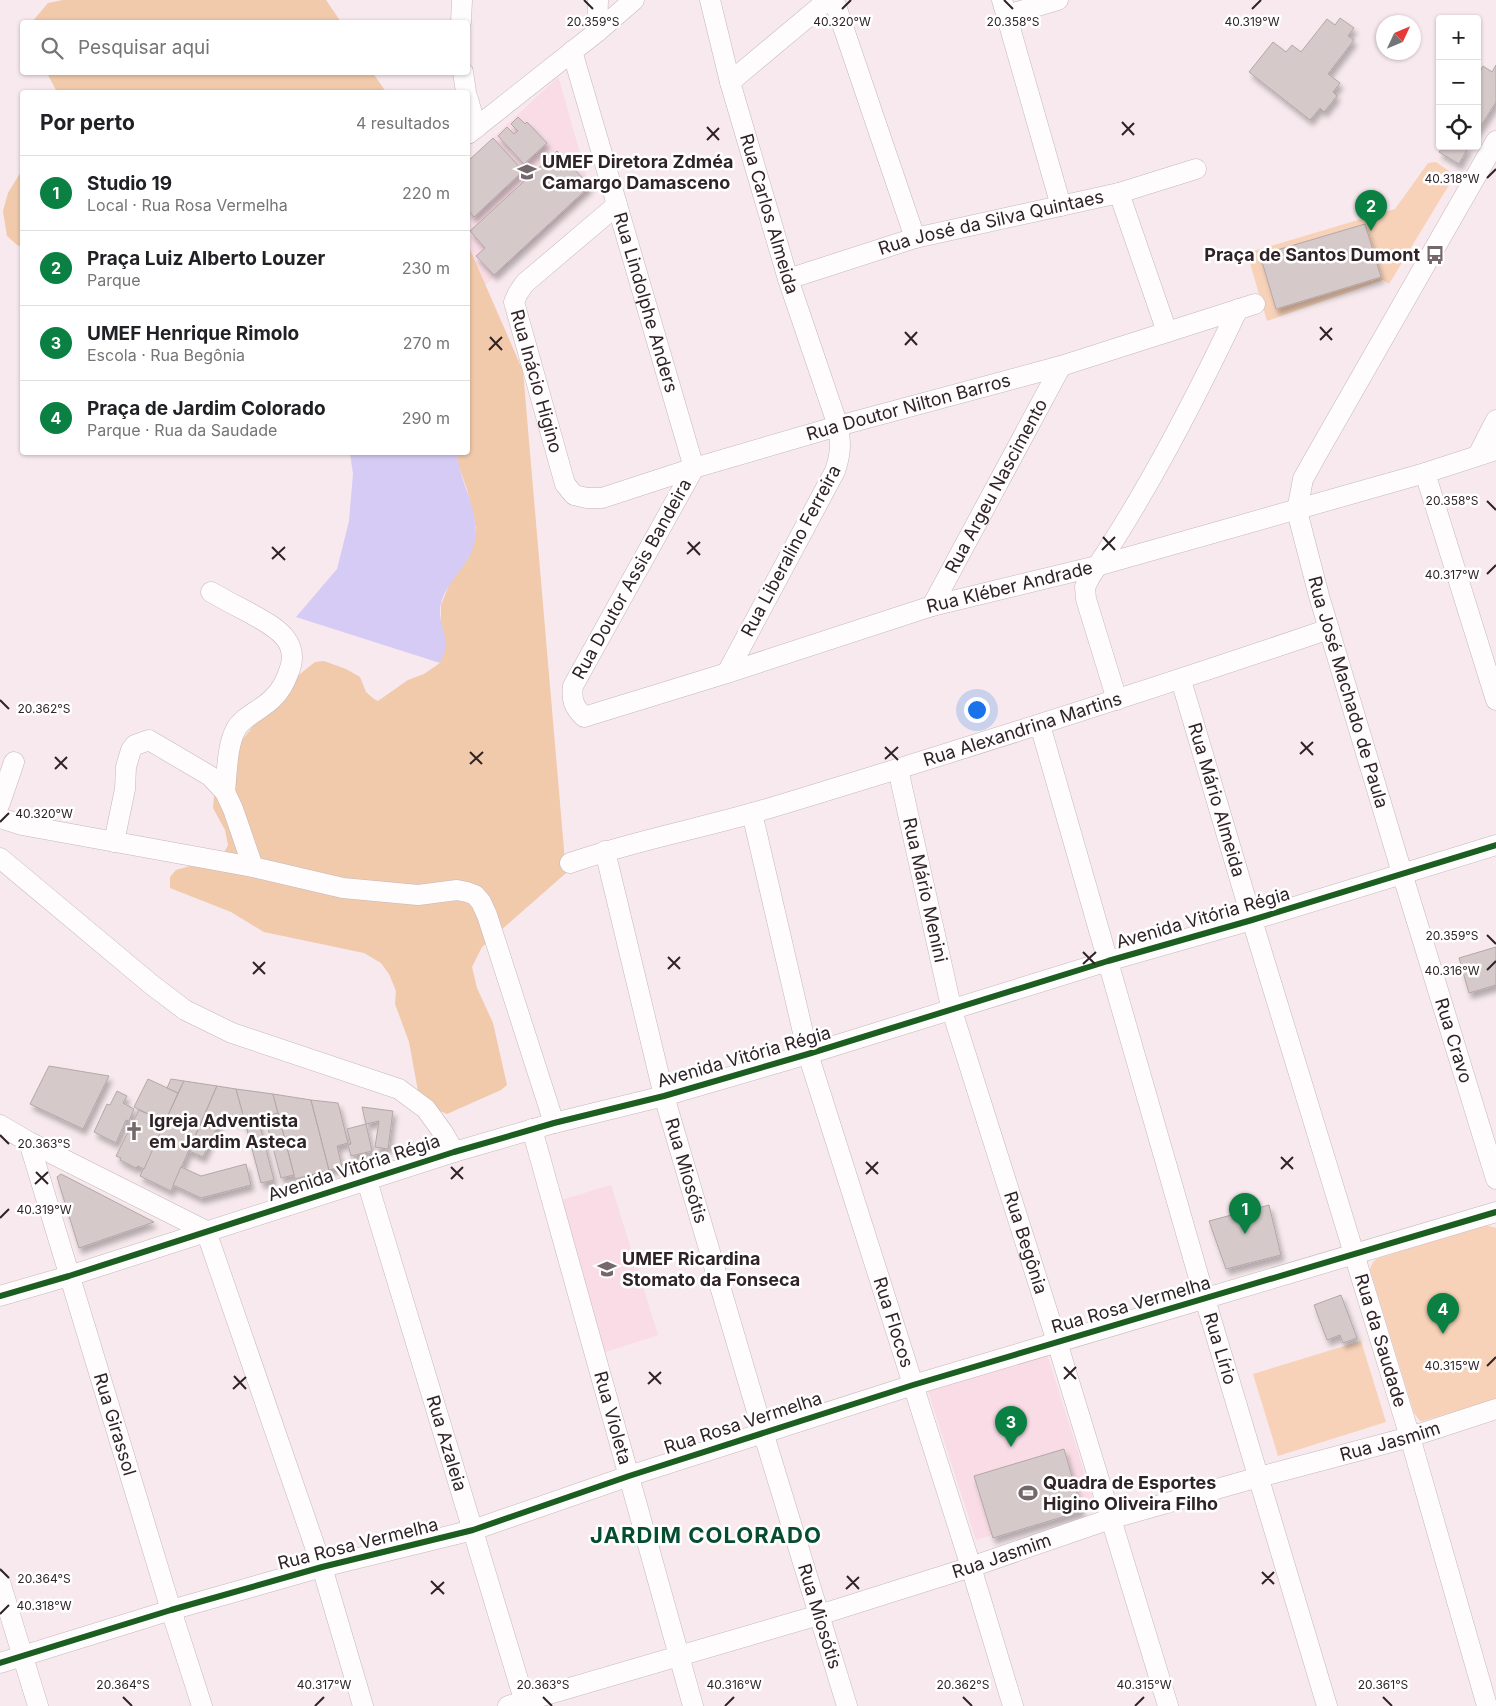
<!DOCTYPE html>
<html lang="pt">
<meta charset="utf-8">
<style>
:root{--surface:#fff;--page:#f2f2f2;--text:#202124;--muted:#757577;--line:#e0e0e0;--accent:#0b8043}
body{margin:0;font-family:Inter,sans-serif;background:var(--page);color:var(--text)}
.controls{position:absolute;right:15px;top:15px;display:grid;overflow:hidden;border-radius:5px;box-shadow:0 1px 4px #0004}
.controls button{width:45px;height:45px;display:grid;place-items:center;padding:0;border:0;border-bottom:1px solid var(--line);background:var(--surface);color:var(--text);font:25px sans-serif}
.compass{position:absolute;left:1376px;top:15px;width:45px;height:45px;border-radius:50%;background:var(--surface);box-shadow:0 1px 4px #0004;rotate:46deg}
.you{position:absolute;left:976px;top:709px;width:18px;height:18px;margin:-12px;border:4px solid #fff;border-radius:50%;background:#1a73e8;box-shadow:0 0 0 8px #1a73e833}
.badge{display:grid;place-items:center;width:32px;height:32px;border-radius:50%;background:var(--accent);color:#fff;font-size:16px;font-weight:700}
.pin{position:absolute;translate:-50% -41px;filter:drop-shadow(0 1px 2px #0008)}
.pin::after{content:'';position:absolute;top:26px;width:18px;height:15px;background:inherit;clip-path:polygon(0 0,100% 0,50% 100%)}
.list{margin:0;padding:0;list-style:none}
h2{display:flex;justify-content:space-between;align-items:center;height:65px;margin:0;padding:0 20px;font-size:21px}
h2 small{font-size:16px;font-weight:400;color:var(--muted)}
.list li{display:grid;grid-template-columns:32px 1fr auto;gap:15px;align-items:center;box-sizing:border-box;height:75px;padding:0 20px;border-top:1px solid var(--line)}
.list b{display:block;font-size:19px;white-space:nowrap}
.list p{margin:0;font-size:16px;white-space:nowrap;color:var(--muted)}
.list em{font-size:16px;font-style:normal;color:var(--muted)}
.icon{flex:none;width:28px;height:28px;fill:none;stroke:currentColor;stroke-width:2;stroke-linecap:round;stroke-linejoin:round}
.map{position:relative;flex:none;width:1496px;height:1706px;overflow:hidden}
.search{position:absolute;background:var(--surface);box-shadow:0 1px 4px #0004;left:20px;top:20px;width:450px;height:55px;display:flex;align-items:center;gap:12px;box-sizing:border-box;padding:0 18px;border-radius:5px;color:var(--muted);font-size:19px}
.panel{position:absolute;background:var(--surface);box-shadow:0 1px 4px #0004;left:20px;top:90px;width:450px;height:365px;border-radius:5px}
.map>svg:first-child{display:block}
</style>
<div class="map">
<svg width="1496" height="1706" viewBox="0 0 1496 1706">
<defs>
<filter id="shadow"><feDropShadow dx="3" dy="5.5" stdDeviation="2.5" flood-color="#0004"/></filter>
</defs>
<rect width="100%" height="100%" fill="#f7e9ed"/>
<g fill="#f9dce5">
<polygon points="557,78 559,79 590,189 589,192 483,287 468,247 468,161"/>
<polygon points="611,1185 658,1335 603,1353 555,1202"/>
<polygon points="1047,1354 1094,1503 976,1540 928,1391"/>
</g>
<g fill="#f8d2b8">
<polygon points="1436,162 1449,171 1452,180 1389,284 1383,280 1267,321 1247,253 1395,209 1428,163"/>
<path d="M1486,1225L1496,1228V1399L1423,1421H1420L1414,1413L1370,1270C1371,1264 1374,1260 1379,1258Z"/>
<polygon points="1361,1341 1386,1422 1278,1456 1253,1374"/>
</g>
<g fill="#f1c9ab">
<polygon points="63,0 326,0 341,22 32,22 48,3"/>
<polygon points="47,73 373,73 386,92 57,92"/>
<polygon points="22,170 22,247 17,245 7,236 3,211 8,193"/>
<polygon points="468,245 523,371 566,873 482,947 472,967 477,988 493,1023 507,1085 501,1090 447,1114 430,1106 418,1091 409,1042 395,1004 396,991 389,974 381,963 364,953 264,932 231,912 170,888 170,877 176,870 222,857 228,845 225,830 213,808 216,773 258,720 277,701 300,674 315,662 324,661 346,669 360,677 366,692 374,699 378,701 408,680 424,674 440,663 441,605 449,585 469,557 476,528 467,489 458,464 457,453 468,452"/>
</g>
<path fill="#d6cbf5" d="M350,453H457C460,488 488,521 469,557C460,573 446,585 441,603C437,618 445,630 446,645C446,651 442,657 440,663L296,617L337,569L349,521L353,474Z"/>
<g fill="#d5c9c9" stroke="#b3a7a8" filter="url(#shadow)">
<polygon points="1340,18 1354,28 1348,36 1354,40 1328,74 1340,83 1333,92 1337,96 1324,112 1320,108 1310,120 1249,72 1273,42 1286,52 1292,45 1301,52 1327,19 1335,25"/>
<polygon points="1496,65 1496,102 1477,132 1477,76 1483,66 1492,72"/>
<polygon points="518,117 525,124 527,122 547,143 524,164 498,136 507,127 514,134 518,131 511,124"/>
<polygon points="493,138 523,171 474,217 468,210 468,161"/>
<polygon points="1443,146 1469,146 1459,164 1439,152"/>
<polygon points="557,151 590,186 494,275 476,256 485,248 470,231"/>
<polygon points="1365,224 1381,277 1276,309 1260,255"/>
<polygon points="1496,947 1496,985 1469,993 1459,958"/>
<polygon points="49,1066 109,1076 83,1129 30,1104"/>
<polygon points="148,1079 178,1093 165,1122 134,1107"/>
<polygon points="171,1079 184,1081 178,1093 167,1088"/>
<polygon points="184,1081 217,1086 171,1191 140,1176"/>
<polygon points="217,1086 236,1089 246,1124 223,1114 203,1157 189,1151"/>
<polygon points="236,1089 273,1094 278,1113 245,1122"/>
<polygon points="117,1091 127,1096 123,1103 134,1109 129,1121 126,1120 116,1143 94,1132 107,1104 110,1105"/>
<polygon points="273,1094 311,1100 329,1170 295,1179"/>
<polygon points="311,1100 338,1103 348,1143 337,1146 342,1167 329,1170"/>
<polygon points="362,1107 393,1111 388,1149 375,1147 379,1121 366,1124"/>
<polygon points="139,1110 165,1122 144,1169 138,1166 136,1168 120,1160 121,1158 116,1156"/>
<polygon points="278,1113 294,1175 281,1178 265,1117"/>
<polygon points="258,1118 274,1180 261,1183 245,1122"/>
<polygon points="366,1124 372,1151 351,1156 348,1145 351,1144 347,1129"/>
<polygon points="246,1164 251,1185 201,1198 173,1185 181,1167 201,1176"/>
<polygon points="61,1174 154,1222 79,1248 57,1177"/>
<polygon points="1269,1205 1281,1255 1226,1269 1209,1221"/>
<polygon points="1341,1295 1357,1338 1343,1343 1340,1335 1327,1340 1314,1305"/>
<polygon points="1064,1449 1082,1511 993,1538 974,1476"/>
</g>
<g fill="none" stroke-linecap="round" stroke-linejoin="round">
<g stroke="#c4b8bc" stroke-width="21">
<g id="minor">
<path id="s1" d="M710,0L730,82L788,279L838,426C841,444 841,453 835,471L727,673"/>
<polyline points="834,0 915,238"/>
<polyline points="1002,0 1061,206"/>
<polyline points="1007,15 1058,0"/>
<polyline points="461,22 462,0"/>
<polyline points="597,32 598,0"/>
<path id="s2" d="M572,51L694,468"/>
<polyline points="463,72 466,92"/>
<polyline points="730,82 828,0"/>
<polyline points="468,99 476,128"/>
<polyline points="468,134 597,32 634,0"/>
<path id="s3" d="M1496,141L1317,454L1303,479L1297,511L1319,596L1402,873L1496,1179"/>
<polyline points="1119,193 1167,332"/>
<path id="s4" d="M617,205L525,283L518,293L514,302L565,484L574,495L587,498H602L694,468L838,426L1061,366L1255,304"/>
<path id="s5" d="M788,279L915,238L1119,193L1196,169"/>
<polyline points="1478,455 1496,420"/>
<path id="s6" d="M694,468L573,686C571,700 574,707 584,717L727,673L932,606L1097,566L1425,473L1496,450"/>
<polyline points="1425,473 1496,700"/>
<path d="M211,592C223,599 236,606 248,612C273,626 303,640 288,674C285,682 280,691 274,697C265,708 243,716 236,729C227,745 227,773 225,792"/>
<path id="s7" d="M932,606L1061,366"/>
<path id="s8" d="M1181,680L1252,920L1410,1437L1487,1706"/>
<path d="M1117,700L1086,599L1085,587L1090,577C1147,493 1194,401 1238,309"/>
<path id="s9" d="M1040,725L1205,1299L1327,1706"/>
<path id="s10" d="M898,769L952,1011L1057,1342L1168,1706"/>
<polyline points="0,803 14,762"/>
<path id="s11" d="M752,813L808,1054L971,1567L1013,1706"/>
<polyline points="0,818 22,825 253,867 343,888 418,895 457,890 467,892 475,895 481,902 487,915 554,1123"/>
<polyline points="114,842 125,789 126,767 131,750 135,745 149,740 210,776 225,792 233,809 253,867"/>
<path id="s12" d="M605,851L664,1096L763,1432L847,1706"/>
<polyline points="0,858 152,985 185,1010 232,1033 399,1089 426,1109 444,1134 454,1152"/>
<path id="s13" d="M570,863C636,840 704,828 770,808C958,751 1144,692 1329,629"/>
<polyline points="0,1125 29,1142 206,1231"/>
<path id="s14" d="M532,1129L693,1706"/>
<path id="s15" d="M29,1142L171,1610L202,1706"/>
<path id="s16" d="M367,1181L526,1706"/>
<polyline points="206,1231 322,1567 363,1706"/>
<polyline points="0,1296 69,1276 454,1152 554,1123 664,1096 808,1054 1108,961 1252,920 1496,845"/>
<polyline points="0,1582 38,1706"/>
<polyline points="0,1663 171,1610 322,1567 473,1530 629,1476 913,1385 1496,1212"/>
<path id="s17" d="M508,1706L819,1615L971,1567L1110,1519L1259,1477L1410,1437L1496,1409"/>
</g>
</g>
<use href="#minor" stroke="#fefcfc" stroke-width="20"/>
<g stroke="#fff" stroke-width="9">
<g id="cycleway">
<polyline points="0,1296 69,1276 454,1152 554,1123 664,1096 808,1054 1108,961 1252,920 1496,845"/>
<polyline points="0,1663 171,1610 322,1567 473,1530 629,1476 913,1385 1496,1212"/>
</g>
</g>
<use href="#cycleway" stroke="#1b5e20" stroke-width="6"/>
</g>
<path fill="none" stroke="#2f2327" stroke-width="2" d="M584,0L593,9M1004,0L1013,9M842,9L851,0M1252,9L1261,0M1122,122L1134,135M707,127L719,140M1122,135L1134,123M707,140L719,128M1487,178L1496,169M1320,327L1332,340M905,332L917,345M490,337L502,350M1320,340L1332,328M905,345L917,332M489,350L502,337M1487,501L1496,510M1103,537L1115,550M688,542L700,555M272,547L285,560M1102,550L1115,537M687,554L700,542M272,559L285,547M1487,574L1496,565M0,700L9,709M1301,742L1313,755M885,747L898,760M470,752L482,764M1300,754L1313,742M55,757L67,769M885,759L898,747M470,764L483,752M55,769L67,757M0,822L9,813M1487,935L1496,944M1083,952L1095,964M668,957L680,969M253,962L265,974M1083,964L1096,952M668,969L680,957M1487,970L1496,961M253,974L265,962M0,1135L9,1144M1281,1157L1293,1169M866,1162L878,1174M451,1167L463,1179M1281,1169L1293,1157M36,1172L48,1184M866,1174L878,1162M451,1179L463,1167M35,1184L48,1172M0,1218L9,1209M1487,1366L1496,1357M1064,1367L1076,1379M649,1372L661,1384M234,1376L246,1389M1064,1379L1076,1367M648,1384L661,1372M233,1389L246,1377M0,1569L9,1578M1262,1572L1274,1584M847,1576L859,1589M431,1581L444,1594M1262,1584L1274,1572M846,1589L859,1577M431,1594L444,1582M0,1614L9,1605M123,1697L132,1706M543,1697L552,1706M963,1697L972,1706M1383,1697L1392,1706M315,1706L324,1697M725,1706L734,1697M1135,1706L1144,1697"/>
<defs>
<g id="school-bare" transform="scale(1.5)"><path d="M0-5L7-2L0 1L-7-2ZM-4 1L0 2.5L4 1V4Q0 6-4 4Z" fill="#75686c" stroke="#fff" stroke-width="2.5" paint-order="stroke"/></g>
<g id="bus-bare" transform="scale(1.5)"><path d="M-5-6H5V4H4V6H2V4H-2V6H-4V4H-5ZM-3.5-4V0h7V-4ZM-3.5 1.2v1.5H-2V1.2ZM2 1.2v1.5H3.5V1.2Z" fill="#75686c" stroke="#fff" stroke-width="2.5" paint-order="stroke"/></g>
<g id="church-bare" transform="scale(1.5)"><path d="M-1.2-6h2.4v3.5h3.3v2.4h-3.3V6h-2.4V-.1h-3.3v-2.4h3.3Z" fill="#75686c" stroke="#fff" stroke-width="2.5" paint-order="stroke"/></g>
<g id="stadium-bare" transform="scale(1.5)"><path d="M0-5a6.5 5 0 1 0 0 10a6.5 5 0 1 0 0-10ZM-3.5-1.8h7v3.6h-7Z" fill="#75686c" stroke="#fff" stroke-width="2.5" paint-order="stroke"/></g>
</defs>
<g fill-rule="evenodd">
<use href="#school-bare" x="527" y="172"/>
<use href="#bus-bare" x="1435" y="255"/>
<use href="#church-bare" x="134" y="1131"/>
<use href="#school-bare" x="607" y="1269"/>
<use href="#stadium-bare" x="1028" y="1493"/>
</g>
<g text-anchor="middle" stroke-width="5" stroke-linejoin="round" paint-order="stroke">
<g font-size="18" font-weight="bold" fill="#2f2327" stroke="#fff" text-anchor="start">
<text x="542" y="168">UMEF Diretora Zdméa<tspan x="542" dy="21">Camargo Damasceno</tspan></text>
<text x="1420" y="261" text-anchor="end">Praça de Santos Dumont</text>
<text x="149" y="1127">Igreja Adventista<tspan x="149" dy="21">em Jardim Asteca</tspan></text>
<text x="622" y="1265">UMEF Ricardina<tspan x="622" dy="21">Stomato da Fonseca</tspan></text>
<text x="1043" y="1489">Quadra de Esportes<tspan x="1043" dy="21">Higino Oliveira Filho</tspan></text>
</g>
<g font-size="18" fill="#2f2327" stroke="#fff">
<text dy="6" stroke="none"><textPath href="#s1" startOffset="222">Rua Carlos Almeida</textPath></text>
<text dy="6" stroke="none"><textPath href="#s5" startOffset="211">Rua José da Silva Quintaes</textPath></text>
<text dy="6" stroke="none"><textPath href="#s2" startOffset="262">Rua Lindolphe Anders</textPath></text>
<text dy="6" stroke="none"><textPath href="#s4" startOffset="225">Rua Inácio Higino</textPath></text>
<text dy="6" stroke="none"><textPath href="#s4" startOffset="694">Rua Doutor Nilton Barros</textPath></text>
<text dy="6" stroke="none"><textPath href="#s7" startOffset="136">Rua Argeu Nascimento</textPath></text>
<text transform="translate(791 551) rotate(-62)" y="6">Rua Liberalino Ferreira</text>
<text transform="translate(632 579) rotate(-61)" y="6">Rua Doutor Assis Bandeira</text>
<text dy="6" stroke="none"><textPath href="#s6" startOffset="729">Rua Kléber Andrade</textPath></text>
<text dy="6" stroke="none"><textPath href="#s3" startOffset="610">Rua José Machado de Paula</textPath></text>
<text dy="6" stroke="none"><textPath href="#s13" startOffset="472">Rua Alexandrina Martins</textPath></text>
<text dy="6" stroke="none"><textPath href="#s8" startOffset="125">Rua Mário Almeida</textPath></text>
<text dy="6" stroke="none"><textPath href="#s10" startOffset="124">Rua Mário Menini</textPath></text>
<text transform="translate(1203 918) rotate(-16)" y="6">Avenida Vitória Régia</text>
<text dy="6" stroke="none"><textPath href="#s3" startOffset="974">Rua Cravo</textPath></text>
<text transform="translate(744 1057) rotate(-16)" y="6">Avenida Vitória Régia</text>
<text transform="translate(354 1168) rotate(-18)" y="6">Avenida Vitória Régia</text>
<text dy="6" stroke="none"><textPath href="#s12" startOffset="330">Rua Miosótis</textPath></text>
<text dy="6" stroke="none"><textPath href="#s10" startOffset="491">Rua Begônia</textPath></text>
<text transform="translate(1131 1305) rotate(-16)" y="6">Rua Rosa Vermelha</text>
<text dy="6" stroke="none"><textPath href="#s11" startOffset="529">Rua Flocos</textPath></text>
<text dy="6" stroke="none"><textPath href="#s8" startOffset="690">Rua da Saudade</textPath></text>
<text dy="6" stroke="none"><textPath href="#s9" startOffset="649">Rua Lírio</textPath></text>
<text dy="6" stroke="none"><textPath href="#s14" startOffset="300">Rua Violeta</textPath></text>
<text transform="translate(743 1423) rotate(-18)" y="6">Rua Rosa Vermelha</text>
<text dy="6" stroke="none"><textPath href="#s15" startOffset="295">Rua Girassol</textPath></text>
<text dy="6" stroke="none"><textPath href="#s17" startOffset="921">Rua Jasmim</textPath></text>
<text dy="6" stroke="none"><textPath href="#s16" startOffset="274">Rua Azaleia</textPath></text>
<text transform="translate(358 1544) rotate(-14)" y="6">Rua Rosa Vermelha</text>
<text dy="6" stroke="none"><textPath href="#s17" startOffset="516">Rua Jasmim</textPath></text>
<text dy="6" stroke="none"><textPath href="#s12" startOffset="795">Rua Miosótis</textPath></text>
</g>
<g font-size="22" font-weight="bold" letter-spacing="1" fill="#064c31" stroke="#fff">
<text x="706" y="1543">JARDIM COLORADO</text>
</g>
</g>
<g font-size="12" text-anchor="middle" fill="#2f2327" stroke="#fff" stroke-width="5" stroke-linejoin="round" paint-order="stroke">
<text x="842" y="26">40.320°W</text>
<text x="1252" y="26">40.319°W</text>
<text x="593" y="26">20.359°S</text>
<text x="1013" y="26">20.358°S</text>
<text x="1452" y="183">40.318°W</text>
<text x="1452" y="505">20.358°S</text>
<text x="1452" y="579">40.317°W</text>
<text x="44" y="713">20.362°S</text>
<text x="44" y="818">40.320°W</text>
<text x="1452" y="940">20.359°S</text>
<text x="1452" y="975">40.316°W</text>
<text x="44" y="1148">20.363°S</text>
<text x="44" y="1214">40.319°W</text>
<text x="1452" y="1370">40.315°W</text>
<text x="44" y="1583">20.364°S</text>
<text x="44" y="1610">40.318°W</text>
<text x="123" y="1689">20.364°S</text>
<text x="543" y="1689">20.363°S</text>
<text x="963" y="1689">20.362°S</text>
<text x="1383" y="1689">20.361°S</text>
<text x="324" y="1689">40.317°W</text>
<text x="734" y="1689">40.316°W</text>
<text x="1144" y="1689">40.315°W</text>
</g>
</svg>
<div class="controls">
<button>+</button>
<button>−</button>
<button><svg class="icon" aria-label="locate" viewBox="0 0 24 24"><circle cx="12" cy="12" r="6"/><path d="M12 2v4M12 18v4M2 12h4M18 12h4"/></svg></button>
</div>
<svg class="compass" viewBox="-18 -18 36 36"><path d="M0-13l5 13h-10z" fill="#e53935"/><path d="M0 13l5-13h-10z" fill="#757577"/></svg>
<div class="you"></div>
<div class="pin badge" style="left:1245px;top:1234px">1</div>
<div class="pin badge" style="left:1371px;top:231px">2</div>
<div class="pin badge" style="left:1011px;top:1447px">3</div>
<div class="pin badge" style="left:1443px;top:1334px">4</div>
<div class="search"><svg class="icon" aria-label="search" viewBox="0 0 24 24"><circle cx="10" cy="10" r="6"/><path d="M15 15l6 6"/></svg>Pesquisar aqui</div>
<section class="panel">
<h2>Por perto<small>4 resultados</small></h2>
<ul class="list">
<li><span class="badge">1</span><div><b>Studio 19</b><p>Local · Rua Rosa Vermelha</p></div><em>220 m</em></li>
<li><span class="badge">2</span><div><b>Praça Luiz Alberto Louzer</b><p>Parque</p></div><em>230 m</em></li>
<li><span class="badge">3</span><div><b>UMEF Henrique Rimolo</b><p>Escola · Rua Begônia</p></div><em>270 m</em></li>
<li><span class="badge">4</span><div><b>Praça de Jardim Colorado</b><p>Parque · Rua da Saudade</p></div><em>290 m</em></li>
</ul>
</section>
</div>
